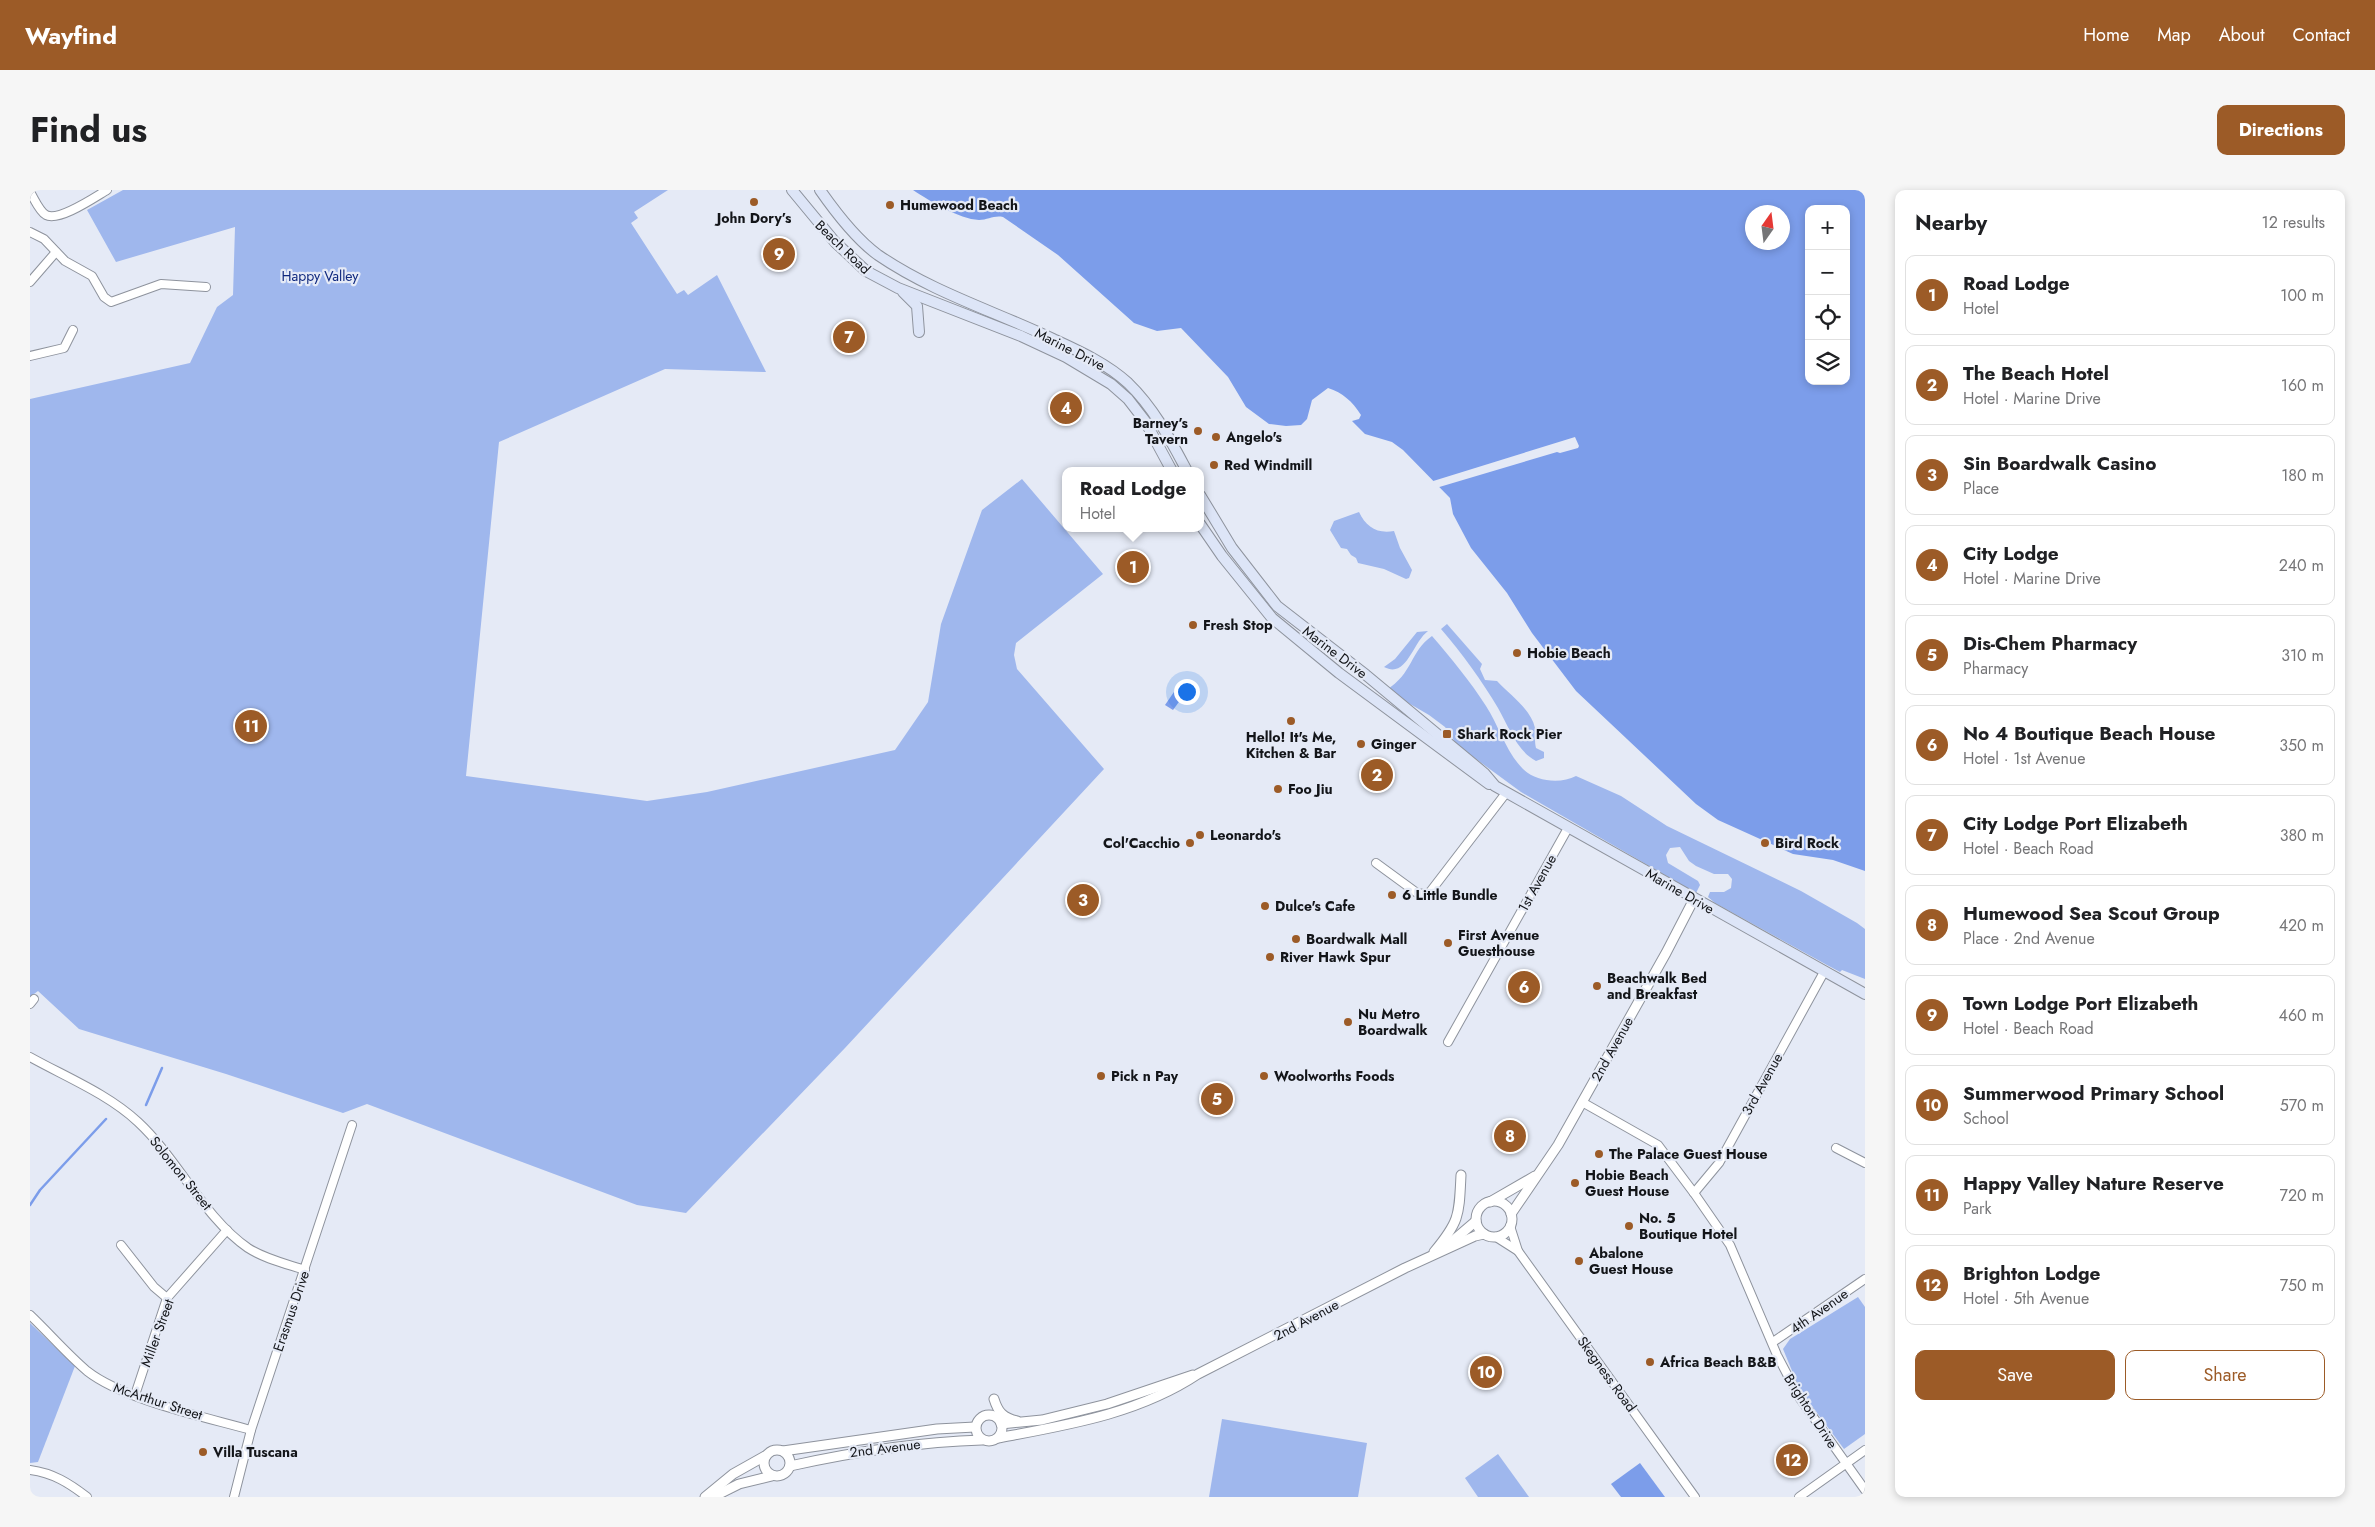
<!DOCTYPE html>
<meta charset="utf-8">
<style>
:root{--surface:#fff;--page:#f6f6f6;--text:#202124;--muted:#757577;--line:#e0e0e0;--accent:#9c5b27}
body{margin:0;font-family:Jost,sans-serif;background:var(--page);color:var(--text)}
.controls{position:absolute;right:15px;top:15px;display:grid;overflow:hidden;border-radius:10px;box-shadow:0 2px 8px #0003}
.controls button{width:45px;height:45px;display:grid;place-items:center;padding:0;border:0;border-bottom:1px solid var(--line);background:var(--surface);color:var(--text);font:25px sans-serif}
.compass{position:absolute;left:1715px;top:15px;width:45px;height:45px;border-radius:50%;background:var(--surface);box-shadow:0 2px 8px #0003;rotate:14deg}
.you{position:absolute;left:1156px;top:501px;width:18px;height:18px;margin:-12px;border:4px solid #fff;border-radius:50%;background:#1a73e8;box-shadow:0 0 0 8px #1a73e833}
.badge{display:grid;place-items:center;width:32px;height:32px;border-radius:50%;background:var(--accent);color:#fff;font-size:16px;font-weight:700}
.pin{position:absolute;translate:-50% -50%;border:2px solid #fff;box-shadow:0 1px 5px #0006}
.popup{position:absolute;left:1032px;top:277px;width:142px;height:65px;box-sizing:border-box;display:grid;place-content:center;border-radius:10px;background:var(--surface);filter:drop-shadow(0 1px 4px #0005);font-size:16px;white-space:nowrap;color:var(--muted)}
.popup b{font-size:19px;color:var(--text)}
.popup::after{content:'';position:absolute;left:50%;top:100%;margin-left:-10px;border:10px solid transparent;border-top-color:var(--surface)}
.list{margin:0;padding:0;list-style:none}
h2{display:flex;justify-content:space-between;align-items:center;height:65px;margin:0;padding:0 20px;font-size:21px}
h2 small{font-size:16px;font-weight:400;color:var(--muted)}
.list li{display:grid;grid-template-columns:32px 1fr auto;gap:15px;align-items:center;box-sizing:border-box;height:80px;margin:0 10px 10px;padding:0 10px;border:1px solid var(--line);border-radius:10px}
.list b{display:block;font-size:19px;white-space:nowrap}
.list p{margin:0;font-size:16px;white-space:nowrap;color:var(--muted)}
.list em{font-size:16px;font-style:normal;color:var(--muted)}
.actions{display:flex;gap:10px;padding:15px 20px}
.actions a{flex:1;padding:11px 0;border:1px solid var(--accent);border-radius:10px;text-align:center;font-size:18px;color:var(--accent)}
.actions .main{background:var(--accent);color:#fff}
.icon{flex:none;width:28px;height:28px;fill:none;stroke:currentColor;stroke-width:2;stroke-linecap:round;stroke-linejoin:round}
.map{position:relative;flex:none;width:1835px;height:1307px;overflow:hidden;border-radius:10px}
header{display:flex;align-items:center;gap:30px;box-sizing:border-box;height:70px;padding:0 25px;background:var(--accent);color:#fff}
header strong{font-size:24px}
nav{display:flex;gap:28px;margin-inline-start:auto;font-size:18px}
.intro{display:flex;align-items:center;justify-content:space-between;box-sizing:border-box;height:120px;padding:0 30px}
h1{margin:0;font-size:35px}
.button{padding:12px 22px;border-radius:10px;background:var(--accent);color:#fff;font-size:18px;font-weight:700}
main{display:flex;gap:30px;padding:0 30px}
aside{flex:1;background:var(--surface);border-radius:10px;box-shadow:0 2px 8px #0003}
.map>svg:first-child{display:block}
</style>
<header>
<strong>Wayfind</strong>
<nav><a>Home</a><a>Map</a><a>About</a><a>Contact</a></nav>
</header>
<div class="intro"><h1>Find us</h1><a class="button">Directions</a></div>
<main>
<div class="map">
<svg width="1835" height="1307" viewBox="0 0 1835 1307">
<rect width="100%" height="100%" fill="#e5eaf6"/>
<g fill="#9fb7ed">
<polygon points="93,0 638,0 604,22 608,28 601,33 647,104 654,100 658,105 687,85 736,182 635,179 469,252 436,586 617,611 677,602 865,560 898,512 911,434 952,320 992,289 1073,384 986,453 984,465 987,479 1074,579 815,858 656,1023 607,1015 337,914 313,923 196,884 49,839 8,801 0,807 0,209 160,173 187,117 203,105 205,37 86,72 57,20"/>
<path d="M1329,322C1336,337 1347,344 1364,341L1370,358L1382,380L1379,388L1376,389L1354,379L1328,373L1326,368L1321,365L1317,359L1311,358L1300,340L1304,331Z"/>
<path d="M1417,434L1452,474L1450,479L1455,490L1467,491C1480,505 1501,519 1505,538C1506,545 1504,550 1506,558L1514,562V568L1506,571C1486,560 1479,537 1468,518C1452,491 1432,463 1411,439Z"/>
<path d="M1398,441C1382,453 1377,489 1354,477L1365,469L1387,442Z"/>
<path d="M1402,446C1421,468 1440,491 1456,516C1469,536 1476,562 1493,579C1506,592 1531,594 1546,586L1591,606L1637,636L1771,701L1827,733L1835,739V789L1812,780L1810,782L1797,775L1685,713L1678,707L1680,702H1694L1701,698L1702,689L1698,684H1684L1666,676L1659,671L1650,657L1640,658L1636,665L1638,673L1668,691L1670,695L1666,703L1491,602L1427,555L1415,537L1399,525L1356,500C1383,484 1380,461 1402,446Z"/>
<polygon points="1828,1107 1835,1117 1835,1244 1814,1259 1770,1200 1753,1159 1760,1149"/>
<polygon points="0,1133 45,1176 8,1272 0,1273"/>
<polygon points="1192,1229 1337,1253 1328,1307 1179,1307"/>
<polygon points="1468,1264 1499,1307 1448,1307 1435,1288"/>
</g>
<g fill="#7c9dea" fill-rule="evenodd">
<path d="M883,0H1835V681L1803,670L1763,664L1688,630L1666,614L1546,501L1502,443L1477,403L1441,358L1423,324L1420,308L1373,260L1362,252L1335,244L1322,231L1329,229L1331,225C1322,211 1313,203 1298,198L1282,210L1277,229L1271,235L1256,236L1239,234L1216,217L1198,187L1151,138L1127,141L1104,133L1028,65L973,27C964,25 958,30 949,30C929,29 900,11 883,0ZM1779,19H1816V191H1779ZM1722,22H1752V52H1722Z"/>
<polygon points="1146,499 1154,505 1143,520 1135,515"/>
<polygon points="1610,1273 1635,1307 1591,1307 1581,1294"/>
</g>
<polygon fill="#e5eaf6" points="1545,247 1549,256 1548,258 1530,263 1527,262 1406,298 1400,292"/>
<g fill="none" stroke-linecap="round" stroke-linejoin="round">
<g stroke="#7c9dea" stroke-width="2.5">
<polyline points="116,915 132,878"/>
<polyline points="0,1015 10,1000 76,929"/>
</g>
<g stroke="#8e939d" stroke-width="10">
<g id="minor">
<path d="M0,2C4,8 9,21 16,25C29,32 65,7 77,0"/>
<polyline points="0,42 14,49 35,71 62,86 74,107 81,112 131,94 176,97"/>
<polyline points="0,92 26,62"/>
<polyline points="0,166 34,158 43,140"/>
<polyline points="1346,673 1387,703 1394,704 1400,702 1476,603"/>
<polyline points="0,814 4,809"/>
<polyline points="1418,852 1538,638"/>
<path d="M0,867C36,887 78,904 108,932C148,969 174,1028 218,1058C235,1069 257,1074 275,1080"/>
<polyline points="1552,912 1628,955 1664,1003 1700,1055 1747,1165 1769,1207 1835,1300"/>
<polyline points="1806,958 1835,973"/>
<polyline points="1664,1003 1689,973 1794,782"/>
<polyline points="1480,1036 1488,1061 1665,1307"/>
<polyline points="1466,1047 1488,1061"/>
<polyline points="91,1055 124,1097 137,1108"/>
<path d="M0,1125C19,1143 37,1164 57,1181C94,1210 175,1227 221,1240"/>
<polyline points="1743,1152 1835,1089"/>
<polyline points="105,1205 137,1108 197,1040"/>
<path d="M0,1280C23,1283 39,1293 57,1307"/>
<polyline points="204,1307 221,1240 322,935"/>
<polyline points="1769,1307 1835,1260"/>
</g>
</g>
<g stroke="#8e939d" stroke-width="11">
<g id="tertiary">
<circle cx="1464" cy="1029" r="18"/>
<polyline points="1460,1012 1505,986"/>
<polyline points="1481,1024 1528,955 1636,763 1664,709"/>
<polyline points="1419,1054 1446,1031"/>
<path d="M1404,1062C1430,1031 1429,1025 1431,985"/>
<path d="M964,1209C968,1222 973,1228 987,1231"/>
<circle cx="959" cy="1238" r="13"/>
<polyline points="971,1234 1012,1230 1077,1214 1163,1185"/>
<path d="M968,1248C1037,1235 1108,1224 1168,1184L1375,1078L1445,1046L1454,1044"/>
<circle cx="747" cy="1273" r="13"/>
<polyline points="753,1261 907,1239 945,1237"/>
<path d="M760,1276C823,1262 887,1252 952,1250"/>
<polyline points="675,1307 703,1284 735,1266"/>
<polyline points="683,1307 709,1294 742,1286"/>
</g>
</g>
<g stroke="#8e939d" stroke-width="12">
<g id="secondary">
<polyline points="762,0 805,52 836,81 868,98 991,146 1036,167 1081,194 1098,209 1115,231 1142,281"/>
<path d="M790,0C806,23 826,49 848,65C902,102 964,121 1023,149C1049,161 1076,173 1098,193C1124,218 1140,249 1157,281"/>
<polyline points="873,102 887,116 889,142"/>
<polyline points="1170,305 1202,358 1247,416 1336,485 1454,583 1465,596 1835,804"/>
<polyline points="1170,334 1192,366 1242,428 1309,483 1459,594"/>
</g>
</g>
<use href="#minor" stroke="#fff" stroke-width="8"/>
<use href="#tertiary" stroke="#fff" stroke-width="9"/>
<use href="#secondary" stroke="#dde5f7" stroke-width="10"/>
</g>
<g fill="#9c5b27" stroke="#e5eaf6" stroke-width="2">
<circle cx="724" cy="12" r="5"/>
<circle cx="860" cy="15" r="5"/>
<circle cx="1168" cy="241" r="5"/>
<circle cx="1186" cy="247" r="5"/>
<circle cx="1184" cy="275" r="5"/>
<circle cx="1163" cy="435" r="5"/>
<circle cx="1487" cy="463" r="5"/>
<circle cx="1261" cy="531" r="5"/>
<rect x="1412" y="539" width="10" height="10" rx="2.5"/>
<circle cx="1331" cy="554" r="5"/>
<circle cx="1248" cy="599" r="5"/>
<circle cx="1170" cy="645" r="5"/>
<circle cx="1160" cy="653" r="5"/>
<circle cx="1735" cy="653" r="5"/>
<circle cx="1362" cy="705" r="5"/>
<circle cx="1235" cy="716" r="5"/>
<circle cx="1266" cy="749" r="5"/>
<circle cx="1418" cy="753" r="5"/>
<circle cx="1240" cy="767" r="5"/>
<circle cx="1567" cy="796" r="5"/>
<circle cx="1318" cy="832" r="5"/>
<circle cx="1071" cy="886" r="5"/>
<circle cx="1234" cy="886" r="5"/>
<circle cx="1569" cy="964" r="5"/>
<circle cx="1545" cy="993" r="5"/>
<circle cx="1599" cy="1036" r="5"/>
<circle cx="1549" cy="1071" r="5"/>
<circle cx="1620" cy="1172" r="5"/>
<circle cx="173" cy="1262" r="5"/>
</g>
<g text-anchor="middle" stroke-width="4.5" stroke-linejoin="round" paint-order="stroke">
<g font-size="14" font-weight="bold" fill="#131519" stroke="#e5eaf6" text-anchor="start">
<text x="870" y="20">Humewood Beach</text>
<text x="724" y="33" text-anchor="middle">John Dory’s</text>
<text x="1158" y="238" text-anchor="end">Barney’s<tspan x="1158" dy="16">Tavern</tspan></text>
<text x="1196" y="252">Angelo's</text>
<text x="1194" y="280">Red Windmill</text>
<text x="1173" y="440">Fresh Stop</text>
<text x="1497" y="468">Hobie Beach</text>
<text x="1427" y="549">Shark Rock Pier</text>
<text x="1261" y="552" text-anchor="middle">Hello! It's Me,<tspan x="1261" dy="16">Kitchen &amp; Bar</tspan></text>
<text x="1341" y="559">Ginger</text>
<text x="1258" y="604">Foo Jiu</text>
<text x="1180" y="650">Leonardo's</text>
<text x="1150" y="658" text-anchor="end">Col'Cacchio</text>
<text x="1745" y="658">Bird Rock</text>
<text x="1372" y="710">6 Little Bundle</text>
<text x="1245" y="721">Dulce's Cafe</text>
<text x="1428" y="750">First Avenue<tspan x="1428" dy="16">Guesthouse</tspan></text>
<text x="1276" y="754">Boardwalk Mall</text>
<text x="1250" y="772">River Hawk Spur</text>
<text x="1577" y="793">Beachwalk Bed<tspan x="1577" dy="16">and Breakfast</tspan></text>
<text x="1328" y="829">Nu Metro<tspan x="1328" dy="16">Boardwalk</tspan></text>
<text x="1081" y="891">Pick n Pay</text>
<text x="1244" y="891">Woolworths Foods</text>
<text x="1579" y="969">The Palace Guest House</text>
<text x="1555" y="990">Hobie Beach<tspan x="1555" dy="16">Guest House</tspan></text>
<text x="1609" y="1033">No. 5<tspan x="1609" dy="16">Boutique Hotel</tspan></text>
<text x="1559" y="1068">Abalone<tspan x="1559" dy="16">Guest House</tspan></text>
<text x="1630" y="1177">Africa Beach B&amp;B</text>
<text x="183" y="1267">Villa Tuscana</text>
</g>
<g font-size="14" fill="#131519" stroke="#e5eaf6">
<text transform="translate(813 57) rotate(44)" y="5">Beach Road</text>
<text transform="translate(1040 159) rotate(27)" y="5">Marine Drive</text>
<text transform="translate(1305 462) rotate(37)" y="5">Marine Drive</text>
<text transform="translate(1507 693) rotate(-61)" y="5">1st Avenue</text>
<text transform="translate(1650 701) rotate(30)" y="5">Marine Drive</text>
<text transform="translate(1582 859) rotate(-61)" y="5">2nd Avenue</text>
<text transform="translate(1732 894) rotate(-61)" y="5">3rd Avenue</text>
<text transform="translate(151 983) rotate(51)" y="5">Solomon Street</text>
<text transform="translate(261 1121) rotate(-71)" y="5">Erasmus Drive</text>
<text transform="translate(1789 1121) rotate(-35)" y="5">4th Avenue</text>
<text transform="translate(1276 1130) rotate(-28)" y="5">2nd Avenue</text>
<text transform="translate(127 1143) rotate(-70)" y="5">Miller Street</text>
<text transform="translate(1577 1184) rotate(54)" y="5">Skegness Road</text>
<text transform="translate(128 1211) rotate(18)" y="5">McArthur Street</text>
<text transform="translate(1781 1221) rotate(57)" y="5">Brighton Drive</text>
<text transform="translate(855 1258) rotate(-7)" y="5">2nd Avenue</text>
</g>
<g font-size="14" fill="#0f287e" stroke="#e5eaf6">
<text x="290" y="91">Happy Valley</text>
</g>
</g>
</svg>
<div class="controls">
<button>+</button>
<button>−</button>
<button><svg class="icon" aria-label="locate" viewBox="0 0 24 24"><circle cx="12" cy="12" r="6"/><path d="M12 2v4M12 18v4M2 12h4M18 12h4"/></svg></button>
<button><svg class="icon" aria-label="layers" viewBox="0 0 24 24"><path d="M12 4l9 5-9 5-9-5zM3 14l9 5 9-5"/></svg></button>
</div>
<svg class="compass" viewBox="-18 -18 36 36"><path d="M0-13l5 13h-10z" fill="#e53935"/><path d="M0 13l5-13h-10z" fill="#757577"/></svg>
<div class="you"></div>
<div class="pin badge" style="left:1103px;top:377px">1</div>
<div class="popup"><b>Road Lodge</b>Hotel</div>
<div class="pin badge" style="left:1347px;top:585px">2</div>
<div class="pin badge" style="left:1053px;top:710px">3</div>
<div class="pin badge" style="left:1036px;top:218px">4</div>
<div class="pin badge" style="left:1187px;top:909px">5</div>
<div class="pin badge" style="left:1494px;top:797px">6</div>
<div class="pin badge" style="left:819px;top:147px">7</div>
<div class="pin badge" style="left:1480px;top:946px">8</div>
<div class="pin badge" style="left:749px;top:64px">9</div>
<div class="pin badge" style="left:1456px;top:1182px">10</div>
<div class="pin badge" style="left:221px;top:536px">11</div>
<div class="pin badge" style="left:1762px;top:1270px">12</div>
</div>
<aside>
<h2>Nearby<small>12 results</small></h2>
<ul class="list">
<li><span class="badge">1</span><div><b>Road Lodge</b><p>Hotel</p></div><em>100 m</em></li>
<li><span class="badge">2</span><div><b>The Beach Hotel</b><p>Hotel · Marine Drive</p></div><em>160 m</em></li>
<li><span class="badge">3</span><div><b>Sin Boardwalk Casino</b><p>Place</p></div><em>180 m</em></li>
<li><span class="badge">4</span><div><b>City Lodge</b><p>Hotel · Marine Drive</p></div><em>240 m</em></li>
<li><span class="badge">5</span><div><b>Dis-Chem Pharmacy</b><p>Pharmacy</p></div><em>310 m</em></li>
<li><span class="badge">6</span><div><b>No 4 Boutique Beach House</b><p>Hotel · 1st Avenue</p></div><em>350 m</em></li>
<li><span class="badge">7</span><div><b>City Lodge Port Elizabeth</b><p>Hotel · Beach Road</p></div><em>380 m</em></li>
<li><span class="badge">8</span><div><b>Humewood Sea Scout Group</b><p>Place · 2nd Avenue</p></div><em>420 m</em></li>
<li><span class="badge">9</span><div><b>Town Lodge Port Elizabeth</b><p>Hotel · Beach Road</p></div><em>460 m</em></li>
<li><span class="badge">10</span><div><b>Summerwood Primary School</b><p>School</p></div><em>570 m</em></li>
<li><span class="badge">11</span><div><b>Happy Valley Nature Reserve</b><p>Park</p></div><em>720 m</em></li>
<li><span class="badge">12</span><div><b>Brighton Lodge</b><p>Hotel · 5th Avenue</p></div><em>750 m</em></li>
</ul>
<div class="actions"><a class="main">Save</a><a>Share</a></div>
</aside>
</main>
